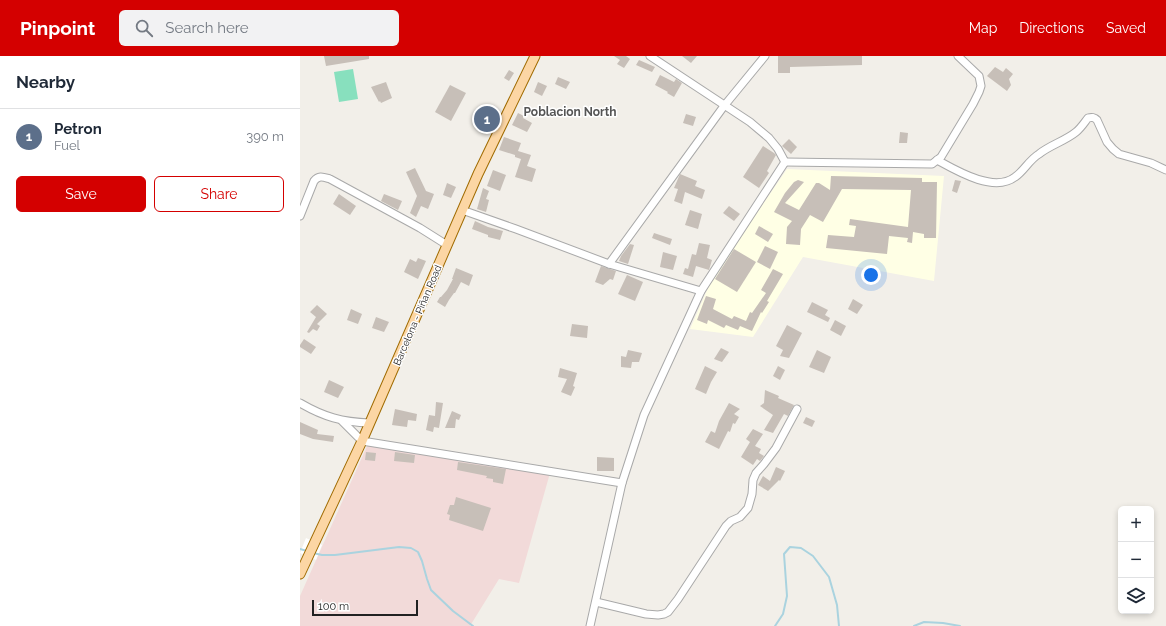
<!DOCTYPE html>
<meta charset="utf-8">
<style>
:root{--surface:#fff;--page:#f2f2f3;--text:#1f2937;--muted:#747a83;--line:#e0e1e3;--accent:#d40000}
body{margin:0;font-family:Raleway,sans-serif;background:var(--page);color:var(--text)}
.controls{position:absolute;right:12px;bottom:12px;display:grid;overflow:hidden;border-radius:6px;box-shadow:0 2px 6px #0003}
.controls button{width:36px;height:36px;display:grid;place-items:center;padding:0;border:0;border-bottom:1px solid var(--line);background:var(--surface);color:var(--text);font:20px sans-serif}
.scale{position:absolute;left:12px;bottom:10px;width:106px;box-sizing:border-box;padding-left:4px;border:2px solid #222;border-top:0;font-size:11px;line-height:14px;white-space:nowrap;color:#222;-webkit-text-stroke:3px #fff;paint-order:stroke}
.you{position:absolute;left:571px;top:219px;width:14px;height:14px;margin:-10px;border:3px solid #fff;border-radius:50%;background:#1a73e8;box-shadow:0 0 0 6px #1a73e833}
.badge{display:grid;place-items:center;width:26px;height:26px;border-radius:50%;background:var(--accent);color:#fff;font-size:13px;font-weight:700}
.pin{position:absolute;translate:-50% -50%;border:2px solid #fff;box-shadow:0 1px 4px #0006}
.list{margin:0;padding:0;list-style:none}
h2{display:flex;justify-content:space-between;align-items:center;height:52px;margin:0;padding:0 16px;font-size:17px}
h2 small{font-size:13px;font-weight:400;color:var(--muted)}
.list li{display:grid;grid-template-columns:26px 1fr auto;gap:12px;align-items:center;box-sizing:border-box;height:56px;padding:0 16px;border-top:1px solid var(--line)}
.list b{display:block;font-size:15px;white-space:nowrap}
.list p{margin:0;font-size:13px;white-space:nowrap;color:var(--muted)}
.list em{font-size:13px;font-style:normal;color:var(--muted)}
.actions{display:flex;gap:8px;padding:12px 16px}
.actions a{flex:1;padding:9px 0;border:1px solid var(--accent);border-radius:6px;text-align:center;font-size:14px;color:var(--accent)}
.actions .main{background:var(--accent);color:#fff}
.icon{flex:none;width:22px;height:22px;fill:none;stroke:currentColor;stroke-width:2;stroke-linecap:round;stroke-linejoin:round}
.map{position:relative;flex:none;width:866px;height:570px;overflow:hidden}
header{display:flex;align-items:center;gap:24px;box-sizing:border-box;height:56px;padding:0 20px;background:var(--accent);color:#fff}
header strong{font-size:19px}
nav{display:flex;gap:22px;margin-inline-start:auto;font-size:14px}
.search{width:280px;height:36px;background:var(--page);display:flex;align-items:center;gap:10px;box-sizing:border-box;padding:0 14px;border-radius:6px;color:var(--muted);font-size:15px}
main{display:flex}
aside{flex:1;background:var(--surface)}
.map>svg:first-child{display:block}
</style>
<header>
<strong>Pinpoint</strong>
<div class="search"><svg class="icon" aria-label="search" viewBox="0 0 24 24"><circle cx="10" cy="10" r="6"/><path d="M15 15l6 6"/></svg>Search here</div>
<nav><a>Map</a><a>Directions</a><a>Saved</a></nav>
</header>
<main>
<aside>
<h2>Nearby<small></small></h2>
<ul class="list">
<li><span class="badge" style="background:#5c6f8a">1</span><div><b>Petron</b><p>Fuel</p></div><em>390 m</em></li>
</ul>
<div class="actions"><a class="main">Save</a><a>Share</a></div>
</aside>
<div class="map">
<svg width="866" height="570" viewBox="0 0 866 570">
<rect width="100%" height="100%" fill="#f2efe9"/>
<polygon fill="#f2dad9" points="68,388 250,417 219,527 199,523 170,570 0,570 0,540"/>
<polygon fill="#ffffe5" points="487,113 644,120 634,225 503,201 453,281 390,273 413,221"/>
<polygon fill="#88e0be" points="53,13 58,43 39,46 34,16"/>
<polygon fill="#fff" points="6,482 22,489 16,504 0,497"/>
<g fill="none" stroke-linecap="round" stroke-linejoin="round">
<g stroke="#aad3df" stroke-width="2">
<polyline points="0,493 7,495"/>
<polyline points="13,497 22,499 35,499 99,491 111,492 118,496 122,505 127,523 131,534 153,555 173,570"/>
<polyline points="475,570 483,558 487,540 484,498 490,491 501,492 513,500 529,521 537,549 539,570"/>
<polyline points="614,570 624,566 643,567 660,570"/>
</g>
</g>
<g fill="#c7bfb8">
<polygon points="24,0 69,0 69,3 26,10"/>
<polygon points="314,0 326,0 330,3 324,12 317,8 320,4"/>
<polygon points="382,0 397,0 391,7"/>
<polygon points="478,0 562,0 562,9 490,11 490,17 478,17"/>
<polygon points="339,4 355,11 352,16 336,9"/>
<polygon points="695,11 703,16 706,12 713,18 709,23 711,29 707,35 687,20"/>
<polygon points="209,14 214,17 209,25 204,22"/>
<polygon points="360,19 374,26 376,23 382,27 374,41 367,37 368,36 355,29"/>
<polygon points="258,21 270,26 266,33 255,28"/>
<polygon points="86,26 92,42 81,47 80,45 79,46 71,31"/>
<polygon points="238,26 247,30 242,40 234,36"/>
<polygon points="150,29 166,37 151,65 135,56"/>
<polygon points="185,57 192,62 188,69 181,65"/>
<polygon points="218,57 224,60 223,62 232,67 227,76 212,69"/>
<polygon points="386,58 396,61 393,70 383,67"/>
<polygon points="600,76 608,77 607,87 599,87"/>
<polygon points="204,81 221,87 218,95 231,99 227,110 236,113 232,126 215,121 221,103 215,101 215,99 199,94"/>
<polygon points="489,83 497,91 491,98 482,90"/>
<polygon points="463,90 474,97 476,99 467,115 469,117 459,132 443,121"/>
<polygon points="115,112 126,135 134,138 128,153 121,150 116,161 110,157 117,140 106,116"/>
<polygon points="193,114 206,119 200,135 187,130"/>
<polygon points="380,118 397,125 395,130 405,134 402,143 385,136 382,148 374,145 378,133 374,132"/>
<polygon points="531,120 622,122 622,126 637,126 636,182 624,182 624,178 613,176 612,187 607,186 608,182 589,180 587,198 526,192 528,179 554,181 556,170 549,169 550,163 608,171 611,134 542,133 523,166 510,159 501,173 500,189 486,188 487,171 492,165 474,156 485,137 494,126 498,124 504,126 485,147 499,154 516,127 519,127 530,134"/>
<polygon points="655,124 661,125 657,137 652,135"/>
<polygon points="147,127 156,131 151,142 143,139"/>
<polygon points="183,132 189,135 186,143 189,144 186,156 177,153"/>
<polygon points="39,138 56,150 50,159 33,148"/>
<polygon points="84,138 102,145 98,154 81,145"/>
<polygon points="429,150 440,158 434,165 423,157"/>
<polygon points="390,154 402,158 398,173 385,169"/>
<polygon points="175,165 188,171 203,175 200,184 188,181 188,179 172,173"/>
<polygon points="459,170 473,178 468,186 455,178"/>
<polygon points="354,177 372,183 370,189 352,182"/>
<polygon points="399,187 410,189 407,202 412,204 409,214 396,210 393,221 383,218 385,212 388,213 392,198 396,199"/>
<polygon points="330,188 334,189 328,208 319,205 321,200"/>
<polygon points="465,190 478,196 470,213 457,206"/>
<polygon points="434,193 456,206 437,236 415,223"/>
<polygon points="363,196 377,200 373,214 360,211"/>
<polygon points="118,202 126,205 118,223 104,216 110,203 116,206"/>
<polygon points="301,210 316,215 313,224 310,223 303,229 295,226"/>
<polygon points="156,212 173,219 169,230 161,226 155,237 154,237 149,244 145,251 137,246 140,241 141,241 147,234 153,223 152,223"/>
<polygon points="473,213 483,218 467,245 469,246 462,257 461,256 452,275 440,270 438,274 426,269 424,272 408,264 407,268 397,264 406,240 416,243 413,253 432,263 434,260 446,265 450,256 452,257 466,237 461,234"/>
<polygon points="327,219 343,226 335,245 318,238"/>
<polygon points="553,243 563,249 557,258 548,253"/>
<polygon points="512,246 528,254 525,259 530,262 528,266 507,256"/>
<polygon points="17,249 27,258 17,268 20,270 17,275 13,273 9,277 7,276 16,261 10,256"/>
<polygon points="51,253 62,258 58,268 47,264"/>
<polygon points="76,261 89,266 84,276 72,272"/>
<polygon points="535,264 546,270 541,280 530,274"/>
<polygon points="272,268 288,270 287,282 270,280"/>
<polygon points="487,269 502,277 489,302 480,300 483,294 476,290"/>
<polygon points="4,283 16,291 11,298 0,291 0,289"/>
<polygon points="421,292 429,296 422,306 414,303"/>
<polygon points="328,294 342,297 339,306 332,306 331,312 321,311 321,300 326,301"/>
<polygon points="517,294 531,301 524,317 509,311"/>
<polygon points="405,310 417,316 411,326 406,338 395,333"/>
<polygon points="478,310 485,314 480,324 473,320"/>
<polygon points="260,312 277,317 273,330 275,331 271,340 261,336 267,323 258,321"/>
<polygon points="29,324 44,331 38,342 24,336"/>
<polygon points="465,334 479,340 478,342 494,349 488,360 484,358 473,377 464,374 473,359 460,350 464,347"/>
<polygon points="136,346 143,347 139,372 134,371 133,376 126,374 129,359 135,360"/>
<polygon points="429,347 440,353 434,358 439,361 435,368 433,367 430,376 428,375 419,393 405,386 411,375 415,377 419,365"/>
<polygon points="95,353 117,358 116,365 108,364 107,371 92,369"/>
<polygon points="152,355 161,359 159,364 156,363 155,372 145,372"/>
<polygon points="506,361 515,365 512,371 503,367"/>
<polygon points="0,366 18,374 17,378 34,380 33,386 13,383 0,378"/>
<polygon points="453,373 463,378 455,390 461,393 459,397 464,400 460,405 457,403 453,409 441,401 450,386 446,383"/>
<polygon points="66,396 76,397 75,405 65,404"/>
<polygon points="95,396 115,399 114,407 94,405"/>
<polygon points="297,401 314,402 314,415 297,415"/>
<polygon points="158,406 206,413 203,428 193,426 193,423 186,422 187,420 157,414"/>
<polygon points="476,411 485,415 480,425 479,424 468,435 458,429 463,420 470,425"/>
<polygon points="156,441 191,452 183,475 149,464 150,459 147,458 150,449 154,449"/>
</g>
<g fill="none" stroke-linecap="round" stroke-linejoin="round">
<g stroke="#a9a9a9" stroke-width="9">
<g id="minor">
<polyline points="350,0 450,66 469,82 478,93 485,106"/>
<path d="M637,104C657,115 694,137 715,121C724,115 729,104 739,98C750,89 765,85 776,76C781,72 784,67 788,62C792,61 794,61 797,64L807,86L813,93L819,98L851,107L866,114"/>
<polyline points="485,106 632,108 641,101 673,48 679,36 681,30 679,20 658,0"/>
<polyline points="162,154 216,173 309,208 401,235"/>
<path d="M0,160L14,125C19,119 23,121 30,123L120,172L147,189"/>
<polyline points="309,208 424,50 465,0"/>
<path d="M0,347C24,361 42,366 70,367"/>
<polyline points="42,365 62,385 322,427"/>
<polyline points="296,546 346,558 358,559 364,558 368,556 378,543 426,470 431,465 440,461 448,452 452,438 453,424 456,417 464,408 476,392 497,353"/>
<polyline points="290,570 322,427 344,359 401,235 485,106"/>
</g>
</g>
<g stroke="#a06b00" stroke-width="11">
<polyline id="major" points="0,518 62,385 178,118 235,0"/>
</g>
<use href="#minor" stroke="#fff" stroke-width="7"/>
<use href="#major" stroke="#fcd6a4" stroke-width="9"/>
</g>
<g text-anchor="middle" stroke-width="3" stroke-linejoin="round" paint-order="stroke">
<g font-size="10" fill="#222" stroke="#fff">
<text transform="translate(117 259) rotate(-67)" y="4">Barcelona - Piñan Road</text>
</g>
<g font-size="12" font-weight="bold" fill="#555" stroke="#fff">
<text x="270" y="60">Poblacion North</text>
</g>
</g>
</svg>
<div class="controls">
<button>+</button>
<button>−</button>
<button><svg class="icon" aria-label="layers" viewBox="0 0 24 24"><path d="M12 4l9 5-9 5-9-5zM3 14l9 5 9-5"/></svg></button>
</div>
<div class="scale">100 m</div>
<div class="you"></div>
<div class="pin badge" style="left:187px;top:63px;background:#5c6f8a">1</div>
</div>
</main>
